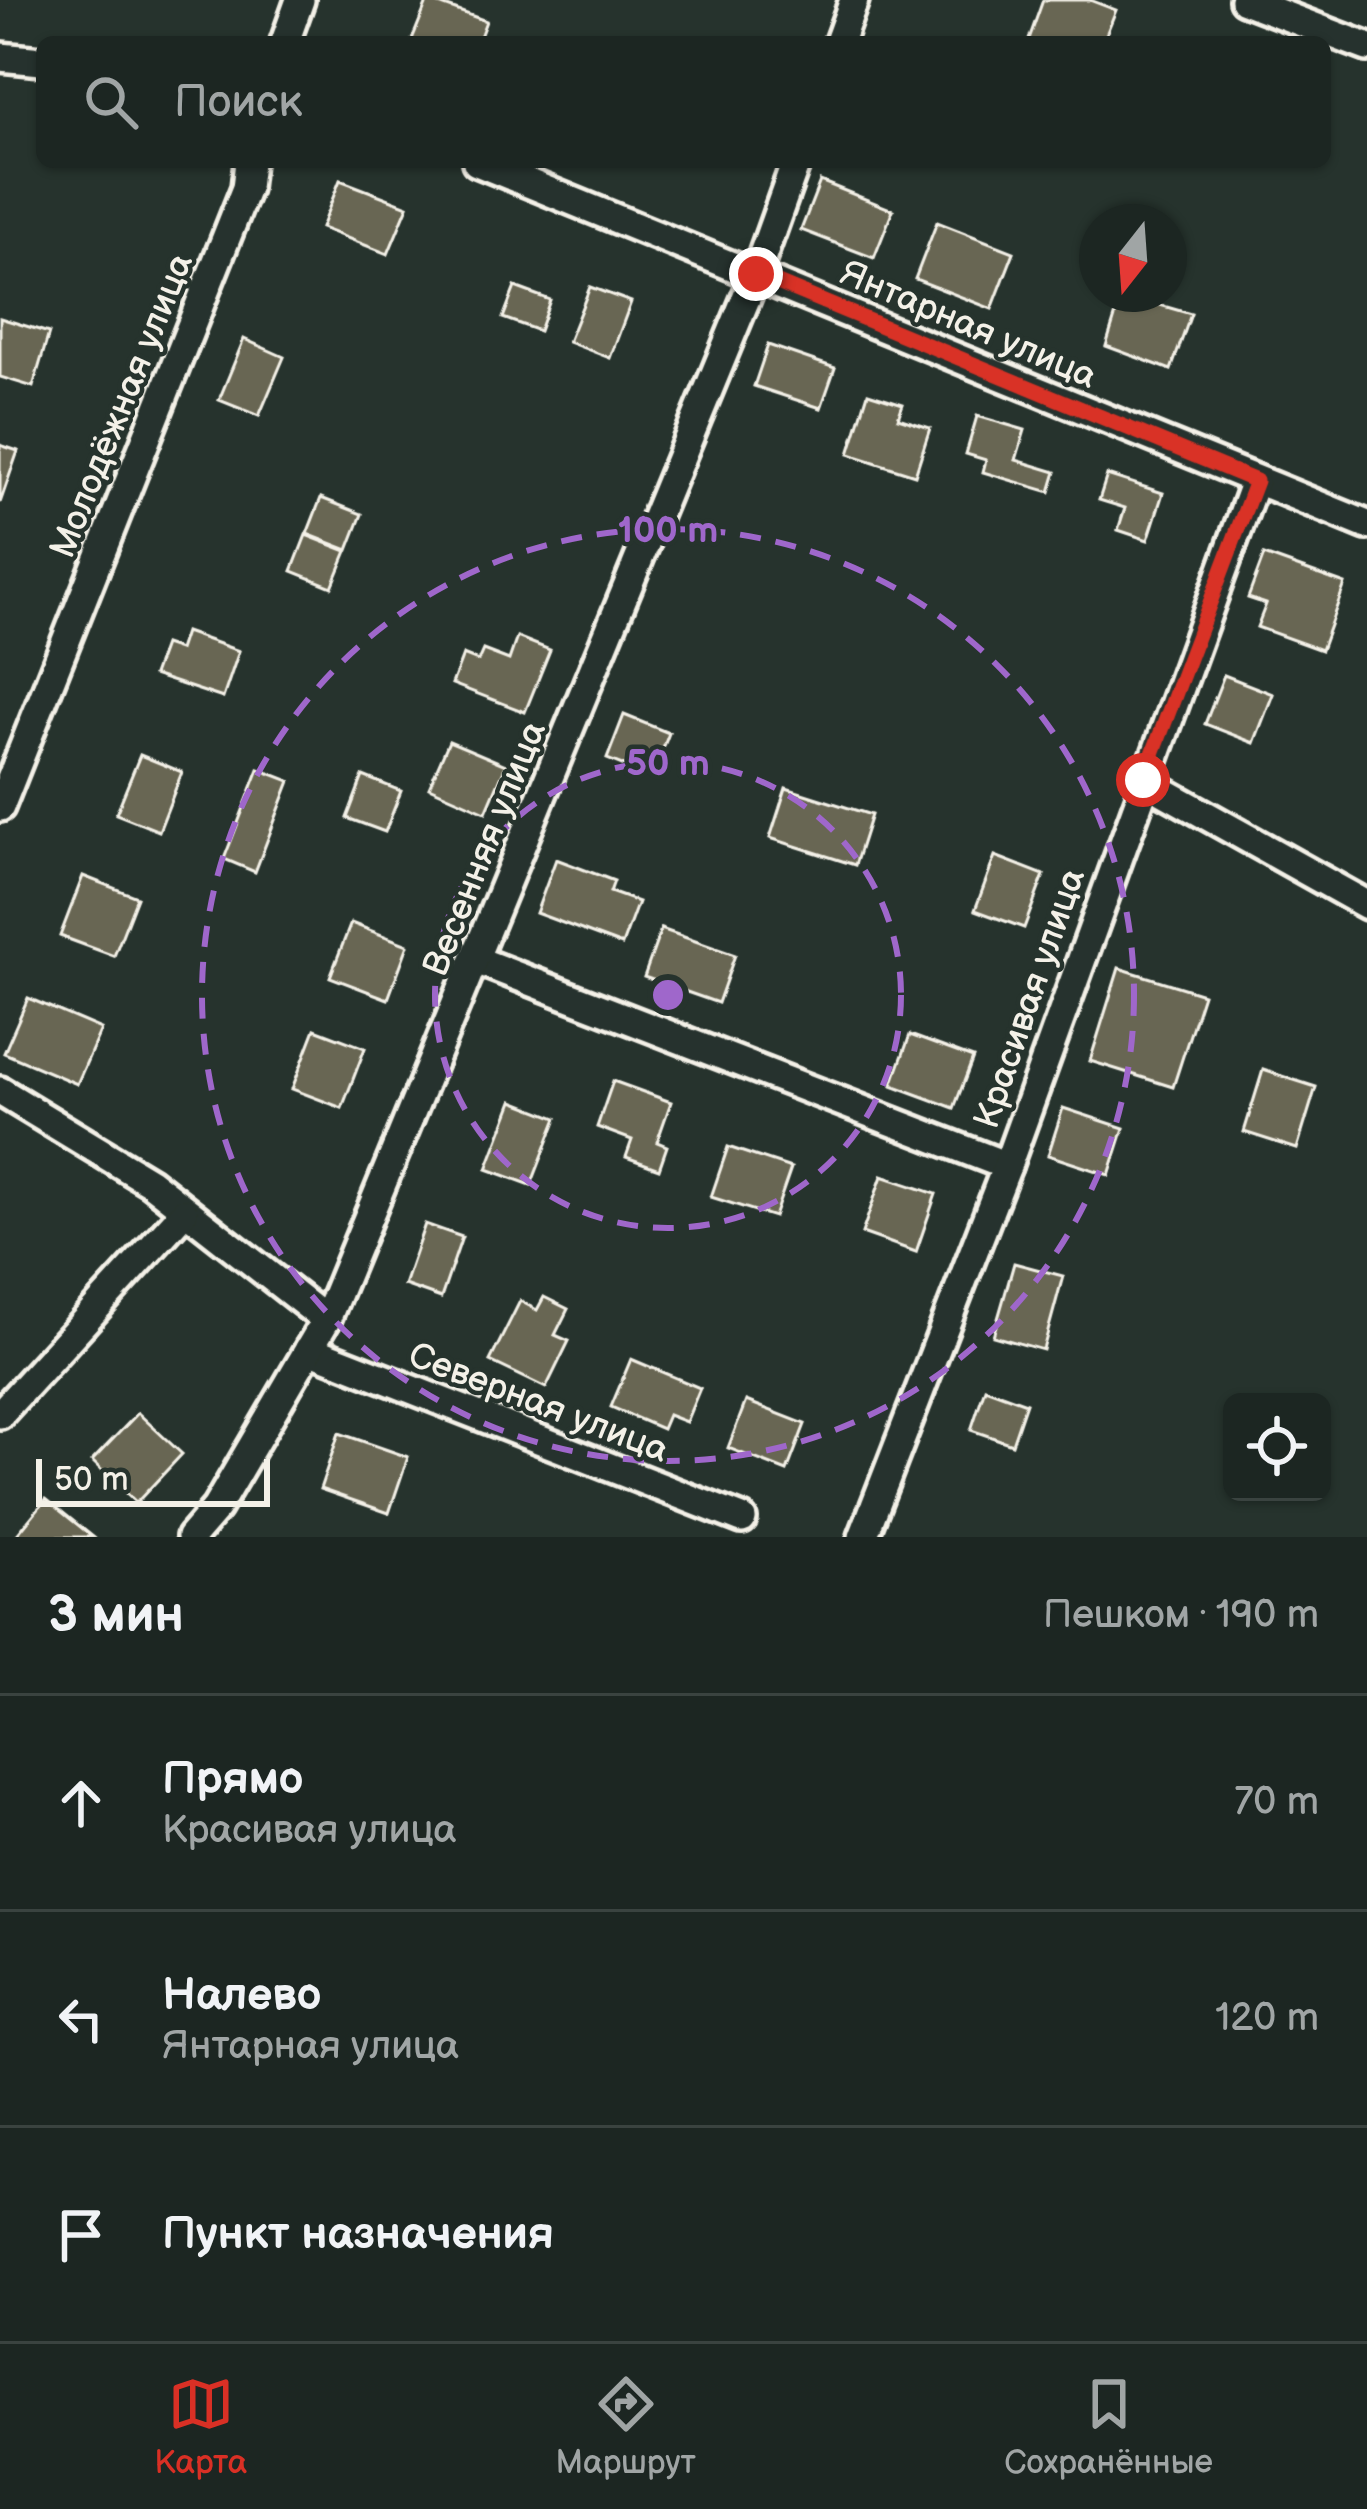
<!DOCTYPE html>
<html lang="ru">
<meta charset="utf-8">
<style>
:root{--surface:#1c2622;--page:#29322f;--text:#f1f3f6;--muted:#a0a5a5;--line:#3a4340;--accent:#d93025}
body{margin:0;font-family:"Balsamiq Sans",sans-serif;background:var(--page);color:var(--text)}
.controls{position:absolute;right:36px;bottom:36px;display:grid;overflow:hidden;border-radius:18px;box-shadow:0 3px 9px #0004}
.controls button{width:108px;height:108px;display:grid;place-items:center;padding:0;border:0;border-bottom:3px solid var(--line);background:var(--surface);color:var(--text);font:60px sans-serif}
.compass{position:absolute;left:1079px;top:204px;width:108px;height:108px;border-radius:50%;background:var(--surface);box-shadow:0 3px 9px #0004;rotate:197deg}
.scale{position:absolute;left:36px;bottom:30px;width:234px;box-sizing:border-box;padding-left:12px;border:6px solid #f4f1e8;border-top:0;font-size:33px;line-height:42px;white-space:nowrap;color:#f4f1e8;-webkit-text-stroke:9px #26332d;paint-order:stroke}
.stop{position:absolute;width:36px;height:36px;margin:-27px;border:9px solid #d93025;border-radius:50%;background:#fff}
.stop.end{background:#d93025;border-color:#fff;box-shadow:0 3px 12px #0008}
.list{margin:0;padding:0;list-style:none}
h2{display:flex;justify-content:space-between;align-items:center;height:156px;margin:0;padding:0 48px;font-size:51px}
h2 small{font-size:39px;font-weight:400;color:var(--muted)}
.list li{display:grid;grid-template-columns:78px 1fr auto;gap:36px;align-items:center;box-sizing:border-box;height:216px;padding:0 48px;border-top:3px solid var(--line)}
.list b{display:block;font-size:45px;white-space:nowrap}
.list p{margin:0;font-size:39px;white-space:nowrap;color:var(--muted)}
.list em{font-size:39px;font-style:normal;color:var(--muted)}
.icon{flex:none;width:66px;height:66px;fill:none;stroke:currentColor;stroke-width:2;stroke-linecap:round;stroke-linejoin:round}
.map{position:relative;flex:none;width:1367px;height:1537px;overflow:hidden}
.search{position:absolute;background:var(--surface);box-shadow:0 3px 9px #0004;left:36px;right:36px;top:36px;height:132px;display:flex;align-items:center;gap:30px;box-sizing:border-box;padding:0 42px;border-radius:18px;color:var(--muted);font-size:45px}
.sheet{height:804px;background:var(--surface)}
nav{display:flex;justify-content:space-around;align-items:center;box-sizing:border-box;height:168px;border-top:3px solid var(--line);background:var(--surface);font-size:33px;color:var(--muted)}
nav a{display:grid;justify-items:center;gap:6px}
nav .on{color:var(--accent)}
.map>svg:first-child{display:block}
</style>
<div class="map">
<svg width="1367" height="1537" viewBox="0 0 1367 1537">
<rect width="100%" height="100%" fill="#26332d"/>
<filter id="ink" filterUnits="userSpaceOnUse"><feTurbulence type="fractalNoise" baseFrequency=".00833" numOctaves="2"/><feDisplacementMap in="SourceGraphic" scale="24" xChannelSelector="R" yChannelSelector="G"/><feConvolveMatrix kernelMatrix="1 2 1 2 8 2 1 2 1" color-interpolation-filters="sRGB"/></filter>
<g filter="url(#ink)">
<g fill="#686652" stroke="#f4f1e8" stroke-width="3">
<polygon points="428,0 486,21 478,42 411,42"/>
<polygon points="1043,0 1090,0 1116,10 1103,42 1028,42"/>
<polygon points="340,180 408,206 388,254 321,228"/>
<polygon points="820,181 893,210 874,258 801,230"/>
<polygon points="937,222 1014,252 992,309 915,279"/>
<polygon points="515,287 550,300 539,331 503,318"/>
<polygon points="590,287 631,302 610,358 568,342"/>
<polygon points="1122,294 1191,314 1171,370 1106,346"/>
<polygon points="0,318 49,333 33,387 0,377"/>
<polygon points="244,339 284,357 259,416 219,400"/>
<polygon points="768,345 835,368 821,408 754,386"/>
<polygon points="868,393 903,404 898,418 930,428 915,475 849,454"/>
<polygon points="977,416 1025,430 1016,460 1056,472 1050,492 983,472 986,460 966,454"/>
<polygon points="0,445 18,451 0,503"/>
<polygon points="1107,475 1163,493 1148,540 1118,530 1125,508 1099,500"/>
<polygon points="321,498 362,514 348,550 307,534"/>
<polygon points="306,535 347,551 332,587 292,571"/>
<polygon points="1264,555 1345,584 1321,650 1257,627 1266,604 1248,598"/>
<polygon points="185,632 239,651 223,698 153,675 164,645 179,650"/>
<polygon points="517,637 550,650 525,712 452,684 463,655 478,661 483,650 509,660"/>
<polygon points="1224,675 1273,694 1254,743 1205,724"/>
<polygon points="624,715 669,733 652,777 607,759"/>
<polygon points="449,741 506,765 486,812 429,787"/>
<polygon points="140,755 182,772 159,831 116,814"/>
<polygon points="259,769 290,781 255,872 224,859"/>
<polygon points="363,776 401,791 385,832 347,818"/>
<polygon points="786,788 871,815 855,865 770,838"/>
<polygon points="995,856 1044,875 1024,928 975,910"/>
<polygon points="556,859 614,881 610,892 638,902 622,945 536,913"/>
<polygon points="83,876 137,897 114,956 60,936"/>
<polygon points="351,923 408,945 388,999 330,977"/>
<polygon points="661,929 735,955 718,1003 644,977"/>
<polygon points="1119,968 1203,994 1173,1087 1090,1061"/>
<polygon points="28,998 101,1029 77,1084 4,1053"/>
<polygon points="315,1029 365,1048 342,1108 292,1089"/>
<polygon points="910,1035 973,1058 954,1108 892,1085"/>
<polygon points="1263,1070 1316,1087 1297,1149 1244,1132"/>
<polygon points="613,1081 671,1102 657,1142 667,1146 659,1169 626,1157 632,1140 597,1127"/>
<polygon points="513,1101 557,1118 531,1185 487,1169"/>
<polygon points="1063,1108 1124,1128 1109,1175 1048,1155"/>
<polygon points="728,1147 791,1168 774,1217 711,1197"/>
<polygon points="882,1176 936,1194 916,1252 862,1233"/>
<polygon points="425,1224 462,1237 441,1298 404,1285"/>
<polygon points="1014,1263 1063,1276 1043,1350 993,1336"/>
<polygon points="544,1297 568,1309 555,1335 569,1341 546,1388 490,1361 520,1301 537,1310"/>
<polygon points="631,1359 700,1388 686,1422 668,1415 662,1429 611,1407"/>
<polygon points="985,1388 1026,1403 1012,1444 971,1430"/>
<polygon points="746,1401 805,1424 787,1471 728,1448"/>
<polygon points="138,1413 182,1454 136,1503 92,1461"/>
<polygon points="339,1433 408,1457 389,1513 320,1489"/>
<polygon points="46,1499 93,1537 15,1537"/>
</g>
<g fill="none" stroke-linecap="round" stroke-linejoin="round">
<g stroke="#f4f1e8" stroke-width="36">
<g id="minor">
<polyline points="1244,0 1367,47"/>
<polyline points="285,42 300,0"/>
<polyline points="839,42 854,0"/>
<polyline points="0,57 42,61"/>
<polyline points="477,162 1367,525"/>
<polyline points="1143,780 1367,905"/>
<polyline points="0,807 246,188 249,162"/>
<polyline points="476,960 1007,1166"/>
<polyline points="0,1091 150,1182 326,1320"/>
<polyline points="309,1349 742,1519"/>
<polyline points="0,1414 184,1212"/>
<polyline points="191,1537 216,1508 326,1320 756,274 796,162"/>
<polyline points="863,1537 1007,1166 1255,481"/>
</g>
</g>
<use href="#minor" stroke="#26332d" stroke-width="27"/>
</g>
</g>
<g fill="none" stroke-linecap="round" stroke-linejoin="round" filter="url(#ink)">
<polyline stroke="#d93025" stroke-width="15" points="756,274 1256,481 1143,780"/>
</g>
<g fill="none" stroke="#9f67cb" stroke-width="6" stroke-dasharray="21 15">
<circle cx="668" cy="995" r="233"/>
<circle cx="668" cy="995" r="466"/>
</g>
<g text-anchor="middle" stroke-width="9" stroke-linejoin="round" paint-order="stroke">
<g font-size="36" fill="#f4f1e8" stroke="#26332d">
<text transform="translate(969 323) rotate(23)" y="13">Янтарная улица</text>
<text transform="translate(120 405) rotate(-68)" y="13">Молодёжная улица</text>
<text transform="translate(483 848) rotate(-68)" y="13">Весенняя улица</text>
<text transform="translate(1028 998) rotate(-71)" y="13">Красивая улица</text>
<text transform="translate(539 1401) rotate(21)" y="13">Северная улица</text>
</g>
</g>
<circle cx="668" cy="995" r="18" fill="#9f67cb" stroke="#26332d" stroke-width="6"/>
<g font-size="36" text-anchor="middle" font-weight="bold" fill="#9f67cb" stroke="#26332d" stroke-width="9" stroke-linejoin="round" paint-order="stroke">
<text x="668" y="542">100 m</text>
<text x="668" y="775">50 m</text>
</g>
</svg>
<div class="controls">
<button><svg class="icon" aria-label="locate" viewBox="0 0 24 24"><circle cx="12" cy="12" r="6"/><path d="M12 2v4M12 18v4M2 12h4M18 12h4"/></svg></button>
</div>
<svg class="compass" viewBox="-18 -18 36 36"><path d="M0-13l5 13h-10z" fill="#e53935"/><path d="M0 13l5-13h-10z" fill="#a0a5a5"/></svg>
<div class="scale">50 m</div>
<div class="stop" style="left:1143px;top:780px"></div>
<div class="stop end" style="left:756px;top:274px"></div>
<div class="search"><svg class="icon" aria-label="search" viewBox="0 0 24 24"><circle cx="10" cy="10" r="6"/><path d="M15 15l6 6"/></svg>Поиск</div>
</div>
<section class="sheet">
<h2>3 мин<small>Пешком · 190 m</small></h2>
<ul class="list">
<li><svg class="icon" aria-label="ahead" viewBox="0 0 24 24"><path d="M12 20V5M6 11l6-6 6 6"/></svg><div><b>Прямо</b><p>Красивая улица</p></div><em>70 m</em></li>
<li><svg class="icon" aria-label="left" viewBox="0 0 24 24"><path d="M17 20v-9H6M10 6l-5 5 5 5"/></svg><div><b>Налево</b><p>Янтарная улица</p></div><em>120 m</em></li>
<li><svg class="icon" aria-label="arrive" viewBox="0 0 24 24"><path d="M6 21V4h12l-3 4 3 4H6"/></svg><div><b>Пункт назначения</b></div></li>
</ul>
</section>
<nav>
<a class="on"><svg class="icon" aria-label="map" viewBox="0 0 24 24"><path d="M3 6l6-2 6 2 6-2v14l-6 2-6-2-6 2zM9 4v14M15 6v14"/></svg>Карта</a>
<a><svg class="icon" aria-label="directions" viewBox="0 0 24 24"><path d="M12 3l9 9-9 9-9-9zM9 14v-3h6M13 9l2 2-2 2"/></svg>Маршрут</a>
<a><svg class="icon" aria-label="saved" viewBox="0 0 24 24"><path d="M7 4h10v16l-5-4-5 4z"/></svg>Сохранённые</a>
</nav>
